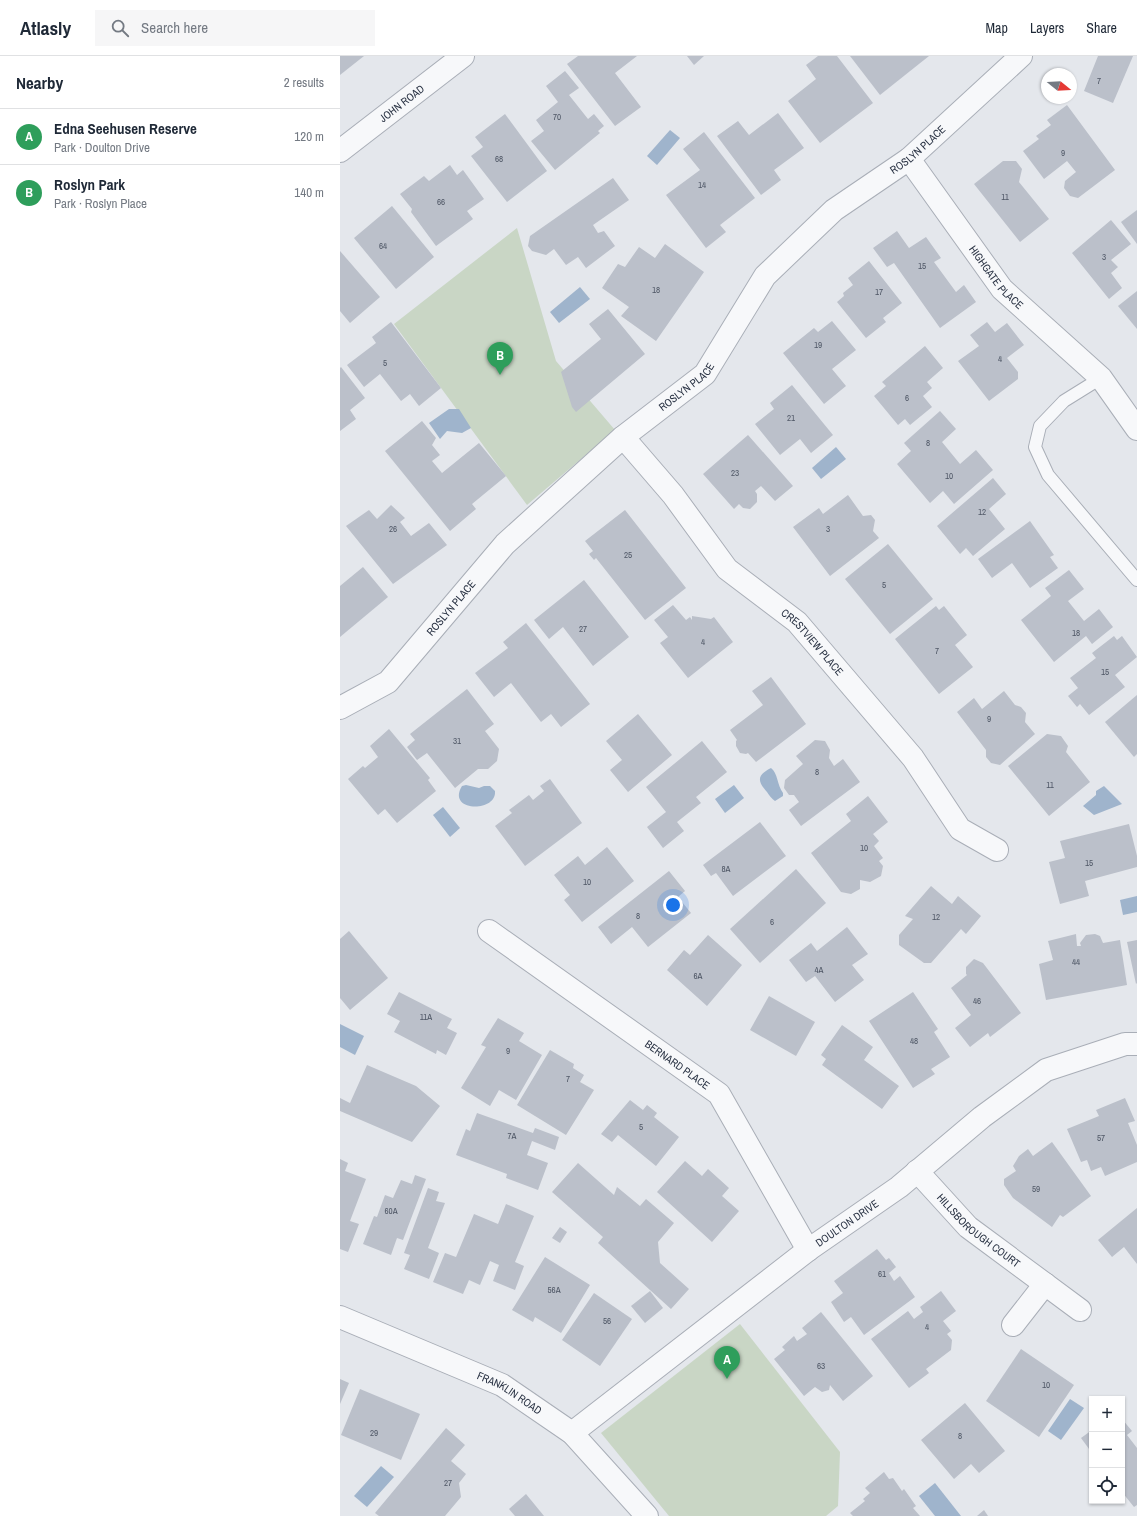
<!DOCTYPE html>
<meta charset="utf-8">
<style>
:root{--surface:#fff;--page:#f6f6f7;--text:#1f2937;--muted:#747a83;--line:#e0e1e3;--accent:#d93025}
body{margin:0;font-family:"Archivo Narrow",sans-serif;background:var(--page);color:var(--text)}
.controls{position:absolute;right:12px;bottom:12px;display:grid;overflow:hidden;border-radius:0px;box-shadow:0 1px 3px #0004}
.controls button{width:36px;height:36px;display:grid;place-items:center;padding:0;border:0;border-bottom:1px solid var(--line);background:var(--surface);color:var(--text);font:20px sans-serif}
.compass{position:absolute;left:701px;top:12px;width:36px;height:36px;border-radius:50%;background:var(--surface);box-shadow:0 1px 3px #0004;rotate:108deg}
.you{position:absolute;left:333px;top:849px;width:14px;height:14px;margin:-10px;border:3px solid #fff;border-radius:50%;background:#1a73e8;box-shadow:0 0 0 6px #1a73e833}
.badge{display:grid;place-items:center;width:26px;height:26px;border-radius:50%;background:var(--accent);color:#fff;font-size:13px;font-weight:700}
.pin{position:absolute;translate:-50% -33px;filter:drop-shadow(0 1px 2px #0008)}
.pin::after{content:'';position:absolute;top:21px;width:14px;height:12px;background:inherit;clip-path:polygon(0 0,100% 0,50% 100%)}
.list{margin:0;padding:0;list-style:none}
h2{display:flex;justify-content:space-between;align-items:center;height:52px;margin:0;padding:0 16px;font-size:17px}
h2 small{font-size:13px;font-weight:400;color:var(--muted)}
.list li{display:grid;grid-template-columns:26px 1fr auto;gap:12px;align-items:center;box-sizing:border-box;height:56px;padding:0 16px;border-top:1px solid var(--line)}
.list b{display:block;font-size:15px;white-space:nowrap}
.list p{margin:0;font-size:13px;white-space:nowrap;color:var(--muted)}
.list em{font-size:13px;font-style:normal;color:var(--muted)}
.icon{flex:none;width:22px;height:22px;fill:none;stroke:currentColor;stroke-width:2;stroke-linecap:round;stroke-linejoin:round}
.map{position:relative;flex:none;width:797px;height:1460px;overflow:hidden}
header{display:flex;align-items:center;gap:24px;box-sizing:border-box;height:56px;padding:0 20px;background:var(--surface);border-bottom:1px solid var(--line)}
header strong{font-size:19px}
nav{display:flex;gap:22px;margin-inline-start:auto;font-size:14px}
.search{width:280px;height:36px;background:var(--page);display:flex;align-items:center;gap:10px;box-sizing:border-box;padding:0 14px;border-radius:0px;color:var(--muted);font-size:15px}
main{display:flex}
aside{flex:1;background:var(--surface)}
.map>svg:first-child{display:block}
</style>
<header>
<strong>Atlasly</strong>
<div class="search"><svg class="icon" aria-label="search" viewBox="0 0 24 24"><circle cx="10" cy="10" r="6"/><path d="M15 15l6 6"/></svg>Search here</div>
<nav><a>Map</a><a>Layers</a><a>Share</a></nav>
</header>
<main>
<aside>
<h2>Nearby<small>2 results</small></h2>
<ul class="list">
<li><span class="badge" style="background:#2e9e5b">A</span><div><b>Edna Seehusen Reserve</b><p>Park · Doulton Drive</p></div><em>120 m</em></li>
<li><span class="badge" style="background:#2e9e5b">B</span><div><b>Roslyn Park</b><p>Park · Roslyn Place</p></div><em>140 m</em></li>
</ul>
</aside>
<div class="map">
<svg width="797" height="1460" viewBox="0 0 797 1460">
<rect width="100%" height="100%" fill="#e4e7ec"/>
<g fill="#c9d6c5">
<polygon points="177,172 216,305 275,374 187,449 54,268"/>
<polygon points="400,1268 500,1396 498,1450 486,1460 329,1460 261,1377"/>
</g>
<g fill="#9fb4cc">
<polygon points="330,74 340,82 317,109 307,100"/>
<polygon points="240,231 250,243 219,267 210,256"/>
<polygon points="109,353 119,353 131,372 122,377 107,375 100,383 89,367"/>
<polygon points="496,391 506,403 481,423 472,412"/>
<path d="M431,712C438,717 437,729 443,737V740L435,745C432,743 429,739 427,736C417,725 417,719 431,712Z"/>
<path d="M126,729L139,732L144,730H150L155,735C157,757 106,756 122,730Z"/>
<polygon points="394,729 404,742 385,757 375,743"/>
<polygon points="764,730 782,748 754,759 743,750 756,739 756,735"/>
<polygon points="103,751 120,772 110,781 93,759"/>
<polygon points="797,840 797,856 783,859 780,844"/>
<polygon points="0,968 24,980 15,999 0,991"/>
<polygon points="730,1343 744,1352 721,1384 708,1375"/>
<polygon points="41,1410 54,1421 27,1451 14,1440"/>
<polygon points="595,1427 621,1460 595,1460 579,1440"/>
</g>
<g fill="#bbc0ca">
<polygon points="0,0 24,0 0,19"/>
<polygon points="238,0 297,0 275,17 301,51 275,70 227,8"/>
<polygon points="347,0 364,0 354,9"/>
<polygon points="478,0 497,0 533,47 480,87 448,45 476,23 466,9"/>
<polygon points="510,0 589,0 540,39"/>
<polygon points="758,0 793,0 773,47 744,35"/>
<polygon points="225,15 239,32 229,39 248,63 254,58 264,70 258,75 260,77 215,114 191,85 204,75 196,64 218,46 206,30"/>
<polygon points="727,49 775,114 738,142 730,140 724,132 725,125 736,116 727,105 704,123 683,95 699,83 696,80 711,69 707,64"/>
<polygon points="438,57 464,92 434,114 441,124 421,139 377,80 398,65 409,79"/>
<polygon points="165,58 207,115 167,146 131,100 143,91 135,81"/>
<polygon points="364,76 415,142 380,169 386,176 366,192 326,139 360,114 343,93"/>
<polygon points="663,105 676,105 682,113 679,126 709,163 680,186 634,128"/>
<polygon points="110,109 117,119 123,114 144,143 127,155 133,163 96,190 71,156 72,153 60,138 84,120 89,125"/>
<polygon points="273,122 289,144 253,169 258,177 264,175 275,190 246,212 238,201 226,209 214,193 206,199 192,195 188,190 190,180"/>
<polygon points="52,150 94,201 56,233 14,182"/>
<polygon points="797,154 797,188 781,166"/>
<polygon points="771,164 791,188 771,204 778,211 771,217 782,232 769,243 732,197"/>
<polygon points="557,175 569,192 586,181 601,202 594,206 616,236 624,229 636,246 600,272 554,207 547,211 533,192"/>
<polygon points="325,188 364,216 316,285 281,260 289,251 262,232 278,208 285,211 299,191 315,202"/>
<polygon points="0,195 40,241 10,267 0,255"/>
<polygon points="529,205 562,247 543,262 546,266 526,282 497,246 504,240 503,237 513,229 508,222"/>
<polygon points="797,235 797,273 778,250"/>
<polygon points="268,253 305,298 236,356 232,351 221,316 261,283 249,268"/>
<polygon points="492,265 516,294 492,313 506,330 484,348 443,297 474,272 478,276"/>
<polygon points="51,266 101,332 79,350 70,338 61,345 40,318 24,331 7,309 36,287 32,281"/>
<polygon points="647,266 655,276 667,267 684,289 667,302 678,316 678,323 649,345 618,305 639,290 630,279"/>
<polygon points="585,290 603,312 587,326 592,332 583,340 592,351 570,369 565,363 558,369 534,340 546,330 542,326"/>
<polygon points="1,311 25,342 10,354 16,363 0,375 0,312"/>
<polygon points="452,329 493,379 471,397 460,383 440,399 415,368 434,353 430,347"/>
<polygon points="600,355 616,373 602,386 620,408 636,394 653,414 614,448 603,435 590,447 557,408 571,395 564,387"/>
<polygon points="82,365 96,382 92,389 100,399 92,405 102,417 139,387 166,420 132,448 136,453 110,475 45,395"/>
<polygon points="408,379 453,430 435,445 421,430 415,435 417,438 417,446 410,453 403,452 399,448 394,453 363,418"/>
<polygon points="653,422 666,438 649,453 665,473 633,500 626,492 620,498 597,470"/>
<polygon points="508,439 523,460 531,459 535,464 533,475 539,482 490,520 453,471 479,452 483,458"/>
<polygon points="51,449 65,462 60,466 71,480 89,467 107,489 53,528 6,470 29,454 37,463"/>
<polygon points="285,454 346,532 305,564 256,502 254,504 249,498 253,495 245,485"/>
<polygon points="690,465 714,499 710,501 718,512 690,532 672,507 652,522 638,503"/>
<polygon points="548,488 593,543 550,578 505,523"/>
<polygon points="23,511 48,541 0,581 0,530"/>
<polygon points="729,514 744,533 728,545 744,565 759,553 773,571 752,588 746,580 714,606 681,564 711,540 705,532"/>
<polygon points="244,524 289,581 253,610 223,571 209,583 194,564"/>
<polygon points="333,549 346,564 350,561 352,564 352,560 371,563 374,561 393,586 348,622 320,587 328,581 314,564"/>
<polygon points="596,550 599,554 604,550 627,579 615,589 633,611 599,638 555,583"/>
<polygon points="186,567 250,648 221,671 211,658 201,666 171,627 154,641 135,617 168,592 163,586"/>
<polygon points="774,580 777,584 782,580 797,601 775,619 785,631 749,659 740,648 737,651 728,640 738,632 730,622 756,602 752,597"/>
<polygon points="431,621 466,668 416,706 408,697 406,698 400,697 396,690 396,685 397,684 390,674 423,649 412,635"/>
<polygon points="127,633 154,668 145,675 159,693 157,705 148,713 138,713 115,732 87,697 77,704 67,691 75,684 70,678"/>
<polygon points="664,635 675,649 681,651 686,657 685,666 695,678 660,709 651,707 646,701 646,694 617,656 634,642 642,653"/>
<polygon points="797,639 797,698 794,701 765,666"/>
<polygon points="298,658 332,699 288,736 270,714 282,704 266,685"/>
<polygon points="49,673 90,722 88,724 96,735 57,767 45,753 38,759 8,723 23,710 25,712 38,701 30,690"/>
<polygon points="707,678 721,680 728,690 726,696 750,726 709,760 668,710"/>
<polygon points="475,684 485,685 490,694 489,702 494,710 503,703 520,726 461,770 449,754 459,746 454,739 449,739 444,732 445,724 463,708 456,700"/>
<polygon points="362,685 387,716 356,741 361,747 337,766 344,775 323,792 307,771 326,756 306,731"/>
<polygon points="210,723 242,767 185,810 155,770 172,757 169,754 189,739 193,744 204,735 200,730"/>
<polygon points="528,740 548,766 533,778 539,785 534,790 543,802 539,805 543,810 541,820 530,826 520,824 520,833 511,838 501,836 471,797 511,765 506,758"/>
<polygon points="420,766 446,800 393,840 376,817 371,820 363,809"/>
<polygon points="789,768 797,800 797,811 745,825 749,840 720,848 709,806 725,802 720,785"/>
<polygon points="267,791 294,825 242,866 224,844 230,839 214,819 238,800 245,809"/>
<polygon points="456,813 486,847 420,907 390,873"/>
<polygon points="329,815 345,835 338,841 351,857 308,891 292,871 271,888 258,871"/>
<polygon points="591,830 612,848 618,840 641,860 626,878 621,873 591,907 584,907 559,889 559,879 573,863 565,860"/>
<polygon points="507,871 528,898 512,909 524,924 495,946 475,920 466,926 449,904 471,887 477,895"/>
<polygon points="9,875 48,922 10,954 0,942 0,883"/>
<polygon points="736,878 737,890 741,890 740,887 746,879 755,878 760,880 763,887 780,884 787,929 706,944 699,908 713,904 708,885"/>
<polygon points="368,879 402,909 367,950 327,914 344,894 350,899"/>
<polygon points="797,884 797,927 796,928 787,886"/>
<polygon points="634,903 643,907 681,957 650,981 648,977 630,991 615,972 631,959 611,932 627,919 626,918 626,911"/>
<polygon points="59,936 112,963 107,972 117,977 106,999 97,994 96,998 54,976 60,965 47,958"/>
<polygon points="573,936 598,973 594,976 610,1001 591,1013 595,1018 573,1032 529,965"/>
<polygon points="429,940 475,966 456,1000 410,974"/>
<polygon points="158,962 184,977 179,985 202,999 176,1044 159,1034 150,1050 121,1032 146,991 141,989"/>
<polygon points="502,969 533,991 524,1004 559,1030 542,1053 482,1009 486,1003 481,999"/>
<polygon points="210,994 234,1008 233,1012 244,1019 240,1026 254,1034 226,1079 177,1049"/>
<polygon points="27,1009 76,1030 100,1050 72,1086 0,1055 0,1042 10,1047"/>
<polygon points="785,1042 795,1065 788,1067 797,1089 797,1106 765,1120 761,1111 751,1115 747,1104 741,1106 727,1073 759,1060 756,1054"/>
<polygon points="290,1044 303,1054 307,1049 317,1057 314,1061 339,1081 316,1110 278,1079 272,1086 261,1078"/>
<polygon points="137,1057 193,1077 195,1072 219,1081 215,1094 192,1085 187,1099 208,1107 198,1134 166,1122 167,1118 116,1099 126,1073 130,1075"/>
<polygon points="712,1086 751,1140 723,1161 720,1159 712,1171 673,1142 664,1129 664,1123 676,1115 673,1110 679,1100 688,1093 693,1100"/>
<polygon points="0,1103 8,1107 5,1115 26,1123 10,1165 19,1168 8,1196 0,1193"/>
<polygon points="345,1105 362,1120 368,1113 389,1132 382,1140 399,1155 372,1186 317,1136"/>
<polygon points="238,1107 274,1139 277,1131 300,1150 306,1143 334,1167 318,1186 320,1207 349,1233 331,1253 258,1187 263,1181 212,1136"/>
<polygon points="75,1119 86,1123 63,1184 57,1182 51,1199 23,1188 34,1160 37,1161 45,1139 53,1142 61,1124 72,1128"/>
<polygon points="88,1132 99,1136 96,1145 105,1147 88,1192 99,1197 89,1223 64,1213 70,1199 64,1197"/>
<polygon points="166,1148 194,1160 175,1206 184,1210 175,1234 153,1225 159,1209 150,1205 140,1229 129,1224 123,1238 93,1226 105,1197 116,1201 134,1158 158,1168"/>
<polygon points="797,1152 797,1208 784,1191 772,1201 758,1184"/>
<polygon points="220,1171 227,1176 220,1187 212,1182"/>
<polygon points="537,1193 546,1204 549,1202 556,1211 549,1217 554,1225 560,1220 575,1241 524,1279 511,1261 504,1266 491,1246 503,1237 494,1225"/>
<polygon points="205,1201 250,1229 221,1277 195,1261 193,1266 172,1254"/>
<polygon points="310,1235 323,1252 305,1267 291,1250"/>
<polygon points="601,1235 616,1255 603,1265 611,1275 607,1278 612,1284 611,1294 586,1313 589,1317 569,1332 531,1283 568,1255 574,1263 583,1256 580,1251"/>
<polygon points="254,1237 292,1263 260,1310 222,1284"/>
<polygon points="481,1256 533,1320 503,1345 490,1329 489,1334 482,1336 475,1331 464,1340 434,1303 445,1294 442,1291 454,1280 457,1285 467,1278 462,1272"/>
<polygon points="681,1293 734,1329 699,1381 646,1345"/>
<polygon points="0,1323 9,1327 0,1348"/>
<polygon points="20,1333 80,1358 61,1404 1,1379"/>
<polygon points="625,1347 665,1395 639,1417 631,1408 614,1423 581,1384"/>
<polygon points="782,1363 792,1375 787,1379 797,1392 797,1449 794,1451 782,1436"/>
<polygon points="106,1372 125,1389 111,1405 126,1418 119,1427 121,1441 105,1460 39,1460 35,1457"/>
<polygon points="752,1374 752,1397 741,1382"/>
<polygon points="544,1416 549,1423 553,1422 562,1435 564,1433 576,1450 573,1452 580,1460 513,1460 510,1457 525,1445 523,1443 530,1437 525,1432"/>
<polygon points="186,1438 204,1460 175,1460 169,1453"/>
<polygon points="644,1454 648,1460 637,1460"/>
</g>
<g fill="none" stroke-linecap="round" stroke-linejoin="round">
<g stroke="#a9aeb7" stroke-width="14">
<polyline id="service" points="761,322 724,345 700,370 695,391 708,419 797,524"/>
</g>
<g stroke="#a9aeb7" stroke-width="24">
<g id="minor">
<path id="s1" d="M569,103L662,233L761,322L797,373"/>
<path id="s2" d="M283,381L333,439L387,513L457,566L573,702L620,773L657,794"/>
<path id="s3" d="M0,652L48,626L165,488L283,381L365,318L425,220L494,154L569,103L681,0"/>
<path id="s4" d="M149,875L379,1038L468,1194"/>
<path id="s5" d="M577,1115L628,1171L740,1254"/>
<path id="s6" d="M0,1261L162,1329L232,1377L307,1460"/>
<polyline points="673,1269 705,1228"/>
<path id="s7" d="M232,1377L468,1194L559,1131L642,1061L706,1014L785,988H797"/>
</g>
</g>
<g stroke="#a9aeb7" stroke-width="24">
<g id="tertiary">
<path id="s8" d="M0,95L123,0"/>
</g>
</g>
<use href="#service" stroke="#f7f8fa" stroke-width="12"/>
<use href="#minor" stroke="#f7f8fa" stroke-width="22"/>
<use href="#tertiary" stroke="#f7f8fa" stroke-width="22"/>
</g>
<g text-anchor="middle" stroke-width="3.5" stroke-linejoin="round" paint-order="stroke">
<g font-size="9" fill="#4f5766">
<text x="759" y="28">7</text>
<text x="217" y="64">70</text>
<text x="723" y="100">9</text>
<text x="159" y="106">68</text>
<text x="362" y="132">14</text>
<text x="665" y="144">11</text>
<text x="101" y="149">66</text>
<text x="43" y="193">64</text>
<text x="764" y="204">3</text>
<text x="582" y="213">15</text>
<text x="316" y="237">18</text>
<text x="539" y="239">17</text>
<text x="478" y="292">19</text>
<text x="660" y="306">4</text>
<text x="45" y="310">5</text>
<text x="567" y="345">6</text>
<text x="451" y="365">21</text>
<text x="588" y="390">8</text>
<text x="395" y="420">23</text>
<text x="609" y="423">10</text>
<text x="642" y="459">12</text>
<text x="53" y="476">26</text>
<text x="488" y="476">3</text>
<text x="288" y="502">25</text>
<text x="544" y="532">5</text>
<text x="243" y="576">27</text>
<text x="736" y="580">18</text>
<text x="363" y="589">4</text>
<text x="597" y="598">7</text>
<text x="765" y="619">15</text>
<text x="649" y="666">9</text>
<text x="117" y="688">31</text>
<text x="477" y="719">8</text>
<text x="710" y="732">11</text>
<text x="524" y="795">10</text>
<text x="749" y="810">15</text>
<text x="386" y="816">8A</text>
<text x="247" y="829">10</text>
<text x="298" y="863">8</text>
<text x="596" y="864">12</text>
<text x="432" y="869">6</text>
<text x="736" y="909">44</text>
<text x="479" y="917">4A</text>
<text x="358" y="923">6A</text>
<text x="637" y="948">46</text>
<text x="86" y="964">11A</text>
<text x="574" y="988">48</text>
<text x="168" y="998">9</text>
<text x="228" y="1026">7</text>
<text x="301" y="1074">5</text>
<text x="172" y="1083">7A</text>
<text x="761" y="1085">57</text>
<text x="696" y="1136">59</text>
<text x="51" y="1158">60A</text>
<text x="542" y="1221">61</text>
<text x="214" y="1237">56A</text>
<text x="267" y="1268">56</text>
<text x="587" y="1274">4</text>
<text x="481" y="1313">63</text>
<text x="706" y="1332">10</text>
<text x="34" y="1380">29</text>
<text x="620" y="1383">8</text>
<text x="108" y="1430">27</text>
</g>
<g font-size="11" fill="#2b3445" stroke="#f4f6f9">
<text dy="4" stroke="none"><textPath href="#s8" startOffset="78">JOHN ROAD</textPath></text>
<text dy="4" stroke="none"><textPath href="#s3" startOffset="812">ROSLYN PLACE</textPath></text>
<text dy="4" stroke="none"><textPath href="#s1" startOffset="147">HIGHGATE PLACE</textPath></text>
<text dy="4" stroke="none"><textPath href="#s3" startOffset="476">ROSLYN PLACE</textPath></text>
<text dy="4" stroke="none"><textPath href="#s3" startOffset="152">ROSLYN PLACE</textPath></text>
<text dy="4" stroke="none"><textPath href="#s2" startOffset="281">CRESTVIEW PLACE</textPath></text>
<text dy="4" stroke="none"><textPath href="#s4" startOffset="231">BERNARD PLACE</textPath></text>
<text dy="4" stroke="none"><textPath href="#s7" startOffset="346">DOULTON DRIVE</textPath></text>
<text dy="4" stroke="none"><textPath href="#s5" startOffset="86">HILLSBOROUGH COURT</textPath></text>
<text dy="4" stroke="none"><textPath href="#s6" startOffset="186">FRANKLIN ROAD</textPath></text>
</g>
</g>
</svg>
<div class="controls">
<button>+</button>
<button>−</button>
<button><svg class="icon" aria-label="locate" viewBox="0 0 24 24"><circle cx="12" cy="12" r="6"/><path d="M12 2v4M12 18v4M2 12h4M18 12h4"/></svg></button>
</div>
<svg class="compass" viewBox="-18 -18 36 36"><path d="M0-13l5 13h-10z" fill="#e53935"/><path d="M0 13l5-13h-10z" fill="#747a83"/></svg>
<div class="you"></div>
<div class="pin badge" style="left:387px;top:1323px;background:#2e9e5b">A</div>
<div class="pin badge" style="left:160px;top:319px;background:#2e9e5b">B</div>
</div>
</main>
